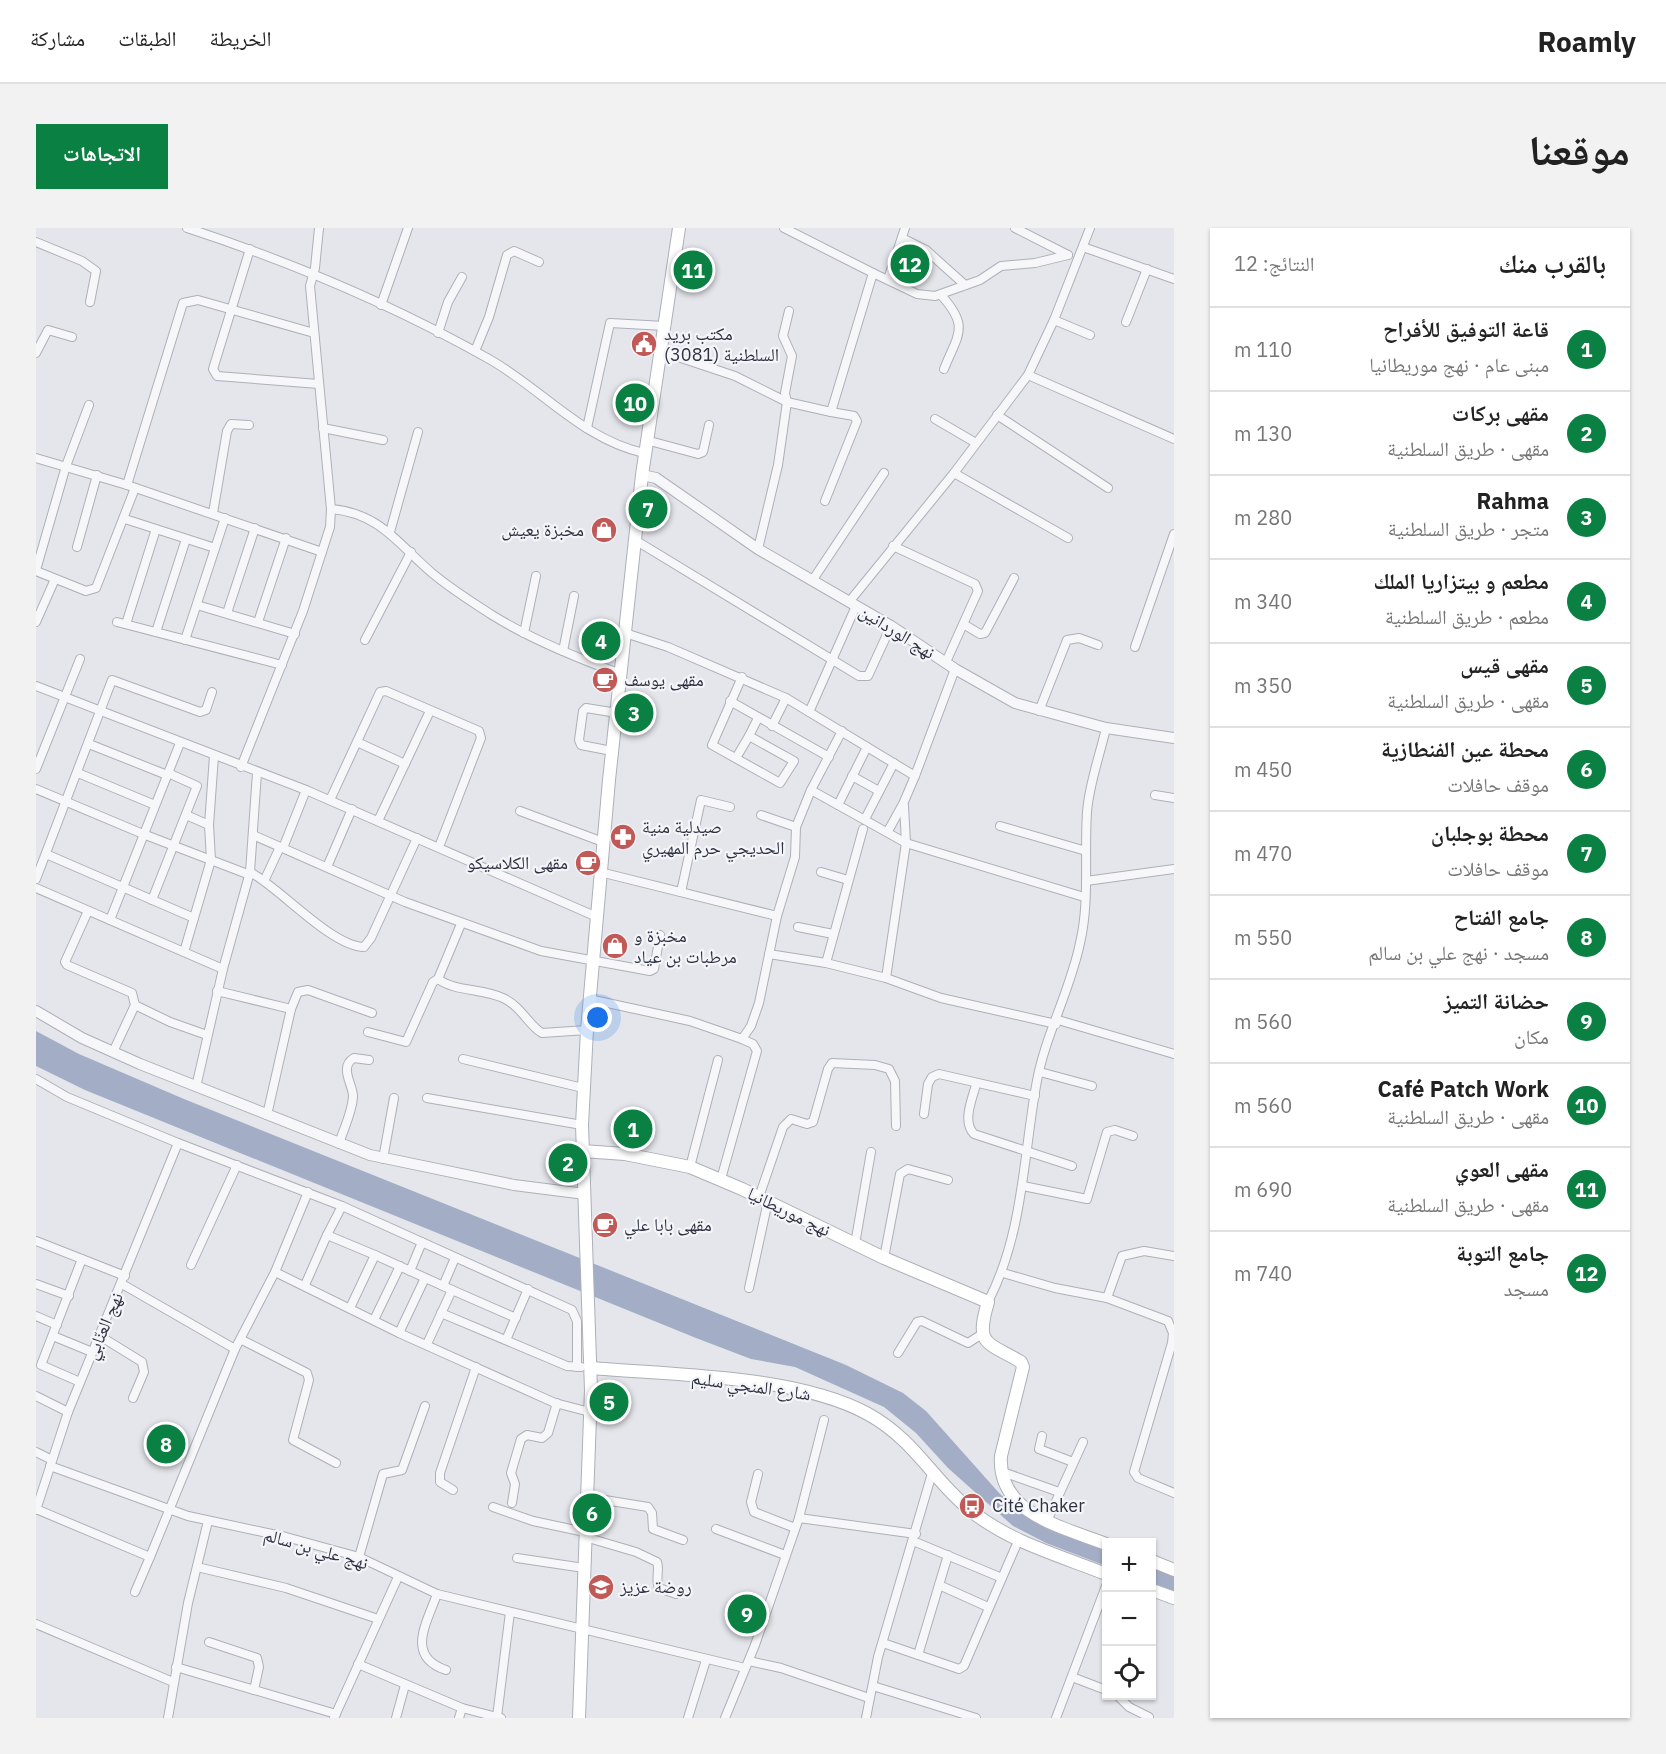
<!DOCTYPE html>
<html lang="ar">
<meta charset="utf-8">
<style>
:root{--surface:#fff;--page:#f2f2f2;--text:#222;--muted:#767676;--line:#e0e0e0;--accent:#0b8043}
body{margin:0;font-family:"IBM Plex Sans","Noto Naskh Arabic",sans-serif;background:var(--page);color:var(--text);direction:rtl}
.controls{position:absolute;right:18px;bottom:18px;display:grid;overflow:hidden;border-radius:0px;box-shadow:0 2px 4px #0004}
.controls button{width:54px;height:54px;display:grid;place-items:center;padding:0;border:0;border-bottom:2px solid var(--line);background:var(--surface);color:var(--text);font:30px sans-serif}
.you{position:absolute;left:562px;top:790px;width:21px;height:21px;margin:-15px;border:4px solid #fff;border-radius:50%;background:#1a73e8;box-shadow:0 0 0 9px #1a73e833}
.badge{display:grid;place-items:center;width:39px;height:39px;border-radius:50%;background:var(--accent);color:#fff;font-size:20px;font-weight:700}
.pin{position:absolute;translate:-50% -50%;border:3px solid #fff;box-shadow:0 2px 6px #0006}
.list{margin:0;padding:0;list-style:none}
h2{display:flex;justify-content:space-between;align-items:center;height:78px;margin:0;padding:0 24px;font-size:26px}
h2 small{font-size:20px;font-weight:400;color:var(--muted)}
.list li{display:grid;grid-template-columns:39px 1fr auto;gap:18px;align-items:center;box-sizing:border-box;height:84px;padding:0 24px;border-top:2px solid var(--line)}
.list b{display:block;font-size:22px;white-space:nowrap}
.list p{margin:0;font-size:20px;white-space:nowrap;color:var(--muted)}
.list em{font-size:20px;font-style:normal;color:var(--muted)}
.icon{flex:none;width:33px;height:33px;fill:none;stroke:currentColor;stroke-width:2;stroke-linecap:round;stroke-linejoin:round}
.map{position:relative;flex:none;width:1138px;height:1490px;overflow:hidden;direction:ltr;border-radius:0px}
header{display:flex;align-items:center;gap:36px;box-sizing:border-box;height:84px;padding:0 30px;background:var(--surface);border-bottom:2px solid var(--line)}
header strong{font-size:28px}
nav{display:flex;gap:33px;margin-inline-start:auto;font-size:21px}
.intro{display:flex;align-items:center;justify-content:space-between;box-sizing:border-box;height:144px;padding:0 36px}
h1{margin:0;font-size:42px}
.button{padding:15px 27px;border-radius:0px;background:var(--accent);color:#fff;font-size:21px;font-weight:700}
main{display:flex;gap:36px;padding:0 36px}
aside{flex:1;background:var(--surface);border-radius:0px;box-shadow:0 2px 4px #0004}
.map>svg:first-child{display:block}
</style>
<header>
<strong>Roamly</strong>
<nav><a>الخريطة</a><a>الطبقات</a><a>مشاركة</a></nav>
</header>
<div class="intro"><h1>موقعنا</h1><a class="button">الاتجاهات</a></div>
<main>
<aside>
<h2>بالقرب منك<small>النتائج: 12</small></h2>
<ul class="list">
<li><span class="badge">1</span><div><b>قاعة التوفيق للأفراح</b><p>مبنى عام · نهج موريطانيا</p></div><em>110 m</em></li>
<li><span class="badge">2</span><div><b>مقهى بركات</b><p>مقهى · طريق السلطنية</p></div><em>130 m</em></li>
<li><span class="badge">3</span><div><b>Rahma</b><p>متجر · طريق السلطنية</p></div><em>280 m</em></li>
<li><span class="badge">4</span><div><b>مطعم و بيتزاريا الملك</b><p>مطعم · طريق السلطنية</p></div><em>340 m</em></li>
<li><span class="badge">5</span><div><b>مقهى قيس</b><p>مقهى · طريق السلطنية</p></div><em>350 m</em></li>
<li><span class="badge">6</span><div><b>محطة عين الفنطازية</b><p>موقف حافلات</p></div><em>450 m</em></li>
<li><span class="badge">7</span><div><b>محطة بوجلبان</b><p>موقف حافلات</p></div><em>470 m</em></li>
<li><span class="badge">8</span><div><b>جامع الفتاح</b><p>مسجد · نهج علي بن سالم</p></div><em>550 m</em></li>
<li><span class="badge">9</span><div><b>حضانة التميز</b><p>مكان</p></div><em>560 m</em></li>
<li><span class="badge">10</span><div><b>Café Patch Work</b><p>مقهى · طريق السلطنية</p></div><em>560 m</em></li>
<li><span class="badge">11</span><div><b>مقهى العوي</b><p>مقهى · طريق السلطنية</p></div><em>690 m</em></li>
<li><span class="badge">12</span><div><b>جامع التوبة</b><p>مسجد</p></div><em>740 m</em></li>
</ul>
</aside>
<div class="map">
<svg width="1138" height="1490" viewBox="0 0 1138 1490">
<rect width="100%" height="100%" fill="#e4e6eb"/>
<g fill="#a3aec6">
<polygon points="0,803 43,826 148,871 810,1137 867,1165 890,1183 964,1266 989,1286 1070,1321 1070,1338 1010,1315 977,1298 912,1240 880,1205 848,1179 759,1139 715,1131 660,1110 49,862 0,838"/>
<polygon points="1116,1339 1138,1347 1138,1363 1116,1355"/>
</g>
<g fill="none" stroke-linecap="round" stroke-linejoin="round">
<g stroke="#adb0b8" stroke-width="10">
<g id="minor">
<path d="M151,0C255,34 357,77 453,131C506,161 546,211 608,225"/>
<polyline points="748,0 837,45"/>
<polyline points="979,0 1032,27"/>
<polyline points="866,10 890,22 929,57"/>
<polyline points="0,14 46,33 60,43 54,74"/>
<polyline points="1047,19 1138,51"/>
<polyline points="214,21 177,141 181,148 283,156"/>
<polyline points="852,51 869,0"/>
<path d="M905,67C934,99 922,106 908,141"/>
<polyline points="345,77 372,0"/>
<polyline points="1018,92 1054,107"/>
<polyline points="1090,94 1111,41"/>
<polyline points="402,105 412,74 426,49"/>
<polyline points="439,123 453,89 471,27 478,23 503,34"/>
<polyline points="624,123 699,148 751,174"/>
<polyline points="0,125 12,102 36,109"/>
<polyline points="992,147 1138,211"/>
<polyline points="751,174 749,165 756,128 747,108 753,83"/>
<polyline points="961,187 1072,260"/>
<polyline points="899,191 940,215"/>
<polyline points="287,200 347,212"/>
<polyline points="551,200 574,95 629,98"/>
<polyline points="610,212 662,226 667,224 673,197"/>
<polyline points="0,230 91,257 286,324"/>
<polyline points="918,245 1032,310"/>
<polyline points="91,257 147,75 162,72 278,105"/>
<polyline points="789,273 821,193 818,188 795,184"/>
<path d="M295,281C344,285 363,317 396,345C415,361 436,374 456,387C496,412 541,430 585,446"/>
<polyline points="177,285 191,203 195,196 213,197"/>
<polyline points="89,291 179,320"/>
<polyline points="354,304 382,204"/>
<polyline points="599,312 823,448 832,448 855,398"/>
<polyline points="857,318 939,356 942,363 910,434"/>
<polyline points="41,319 61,247"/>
<polyline points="722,321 742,237 751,174 795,184 837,45 881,66 899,68 944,52 965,38 999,35 1032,27"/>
<polyline points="0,342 30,238 53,177"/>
<polyline points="0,343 50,363 60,360 99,260"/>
<polyline points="776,353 848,245"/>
<polyline points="813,374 918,245 992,147 1018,92 1054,0"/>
<polyline points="161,377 259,406"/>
<polyline points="191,385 219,300"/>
<polyline points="0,394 19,351"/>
<polyline points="81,394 246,437"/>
<polyline points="222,394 250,310"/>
<polyline points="90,396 120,301"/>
<polyline points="929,397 944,406 949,405 978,350"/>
<polyline points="120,404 150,311"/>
<polyline points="488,405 500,348"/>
<polyline points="589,405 632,419 750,470 879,548 867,576 852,603"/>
<polyline points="149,412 189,290"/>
<polyline points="329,412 375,324"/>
<polyline points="1099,419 1138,306"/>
<polyline points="527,423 538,368"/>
<polyline points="557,435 559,428 571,419 574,401"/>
<polyline points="706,449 676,517 744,555 758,533 713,508 722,490"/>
<polyline points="0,458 270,562 561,689"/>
<polyline points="694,473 793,529"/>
<polyline points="774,482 820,378"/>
<polyline points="1003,483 1031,412 1043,410 1062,417"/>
<polyline points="736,498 750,470"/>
<polyline points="321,514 369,536"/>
<polyline points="53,516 131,547"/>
<polyline points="576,523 545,517 543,512 547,483 550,480 581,485"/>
<polyline points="700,530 713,508"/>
<polyline points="205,539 267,383 294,299 295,281 274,58 279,40 283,0"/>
<polyline points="0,541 44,431"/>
<polyline points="42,545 119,577"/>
<polyline points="816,548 843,563"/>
<polyline points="879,548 919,441"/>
<polyline points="0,561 107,606 214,647"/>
<polyline points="775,562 806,503"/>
<polyline points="1119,567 1138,570"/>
<polyline points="294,572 344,464 350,463 443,503 445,510 403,619"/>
<polyline points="802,577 831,519"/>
<polyline points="868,578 870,615 850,750 905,770 1020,796"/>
<polyline points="484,583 567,614"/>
<polyline points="150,587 173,597"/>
<polyline points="725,587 760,599"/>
<polyline points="829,591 858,535"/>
<polyline points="342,593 394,483"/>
<polyline points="964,598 1050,623"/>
<polyline points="217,607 369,674 505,723 614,743 618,741 624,707"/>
<polyline points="247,620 270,562"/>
<polyline points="10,626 158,690"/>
<polyline points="291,639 316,581"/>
<path d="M214,644C243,659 296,719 328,719L335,710L381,610"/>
<polyline points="564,644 741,688"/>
<polyline points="785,644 812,652"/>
<polyline points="0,651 76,452 164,484 170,482 176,464"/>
<polyline points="229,651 244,619"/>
<polyline points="1050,653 1138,641"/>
<polyline points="0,660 187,741"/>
<polyline points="645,664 665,572 694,579"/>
<polyline points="116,672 161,558 132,545"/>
<polyline points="52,683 29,734 31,737 96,765 99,777 134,794 171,807"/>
<polyline points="74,692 144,515"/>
<path d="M425,696L402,751C420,764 446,760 467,770C486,779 493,798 506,805L551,802"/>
<polyline points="762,699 797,706"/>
<polyline points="148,724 175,632 173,597 178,528"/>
<polyline points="733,726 790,735 850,750"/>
<polyline points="790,735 827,601"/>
<polyline points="181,763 255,781"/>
<polyline points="553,771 654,793 706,811 715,798 723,775 741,688 759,629 760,599 775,562 870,615 1048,669"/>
<polyline points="1022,792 1138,826"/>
<polyline points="332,804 370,814 397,754 402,751"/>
<polyline points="77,824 99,777"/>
<polyline points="427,831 547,860"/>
<polyline points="1004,844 1056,858"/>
<polyline points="0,851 31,869 142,915 306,978 536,1082 541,1093 541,1139"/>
<path d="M940,857C936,871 926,894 938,906L1036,938"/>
<polyline points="160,859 187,741 214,644 221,545"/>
<polyline points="391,870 546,897"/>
<polyline points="888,886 892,856 896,849 903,846 999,868"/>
<polyline points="231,887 255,781 262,764 272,762 336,785"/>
<path d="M303,916C307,902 316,885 317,869C318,858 302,839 318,830L333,832"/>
<polyline points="347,931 358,870"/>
<polyline points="654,939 682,832"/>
<polyline points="685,951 721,823 717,816 706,811"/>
<polyline points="987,958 1051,971 1071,904 1079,902 1097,908"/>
<polyline points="723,969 747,899 755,891 771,896 777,894 792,841 796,835 839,837 853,841 859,853 860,898"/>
<polyline points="291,1007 306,978"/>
<polyline points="0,1013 89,1048"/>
<polyline points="819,1016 835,924"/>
<polyline points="339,1027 416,1062"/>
<polyline points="848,1030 864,946 872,941 912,952"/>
<polyline points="155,1037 201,937"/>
<polyline points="374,1043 386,1014"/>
<polyline points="239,1044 272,964"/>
<polyline points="967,1045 1019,1060 1071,1070 1086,1028 1108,1023 1138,1028"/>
<polyline points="0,1056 33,1068"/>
<polyline points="86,1056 199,1121 239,1044 363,1105 519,1175 554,1184"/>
<polyline points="269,1057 291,1007 339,1027 314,1080"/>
<polyline points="407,1058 419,1030"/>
<polyline points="713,1060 732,973"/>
<polyline points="1071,1070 1132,1093 1137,1105 1136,1115 1098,1244 1102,1250 1138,1265"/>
<path d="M952,1074C987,1006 987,932 1000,858C1008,809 1034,764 1044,715C1054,673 1048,627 1051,584C1053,556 1064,527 1070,500"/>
<polyline points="405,1085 531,1138 545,1139"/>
<polyline points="0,1088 21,1097"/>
<polyline points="338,1092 364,1038"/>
<polyline points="363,1105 389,1050"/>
<polyline points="17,1108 56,1124"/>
<polyline points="64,1108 106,1134 108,1144 97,1170"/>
<polyline points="206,1112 271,1145 273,1152 257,1212 300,1235"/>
<polyline points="470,1112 492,1061"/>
<polyline points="391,1116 416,1062 480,1090"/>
<polyline points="862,1125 881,1094 886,1093 932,1115 946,1106"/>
<polyline points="44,1154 5,1137 46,1031"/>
<polyline points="0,1168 32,1184"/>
<polyline points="1006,1208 1003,1221 1037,1234"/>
<polyline points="0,1224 16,1232"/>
<polyline points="14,1238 152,1288 250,1309 323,1329 401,1366 709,1440"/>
<polyline points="964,1243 1023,1264"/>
<polyline points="722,1246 715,1274 718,1284 759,1300"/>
<polyline points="417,1262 404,1254 404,1245 440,1139"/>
<polyline points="550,1269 612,1279 616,1285 617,1301 647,1312"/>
<polyline points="476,1275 479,1256 475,1245 485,1211 491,1207 506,1210 512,1205 521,1175"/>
<polyline points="457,1279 497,1293 549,1304"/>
<polyline points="0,1281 114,1329 199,1121"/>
<polyline points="0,1282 32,1184 142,915"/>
<polyline points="763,1290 880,1306"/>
<polyline points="1011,1293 1047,1214"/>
<polyline points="680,1301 749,1327"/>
<path d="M549,1309L600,1324L621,1334C624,1343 619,1351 623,1360L640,1366"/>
<polyline points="323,1329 347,1246 366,1242 389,1178"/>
<polyline points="481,1330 548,1340"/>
<polyline points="161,1339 250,1360 342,1391"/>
<polyline points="966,1350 983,1311"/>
<polyline points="903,1357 952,1379"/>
<polyline points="99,1364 114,1329"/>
<path d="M401,1366C391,1395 369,1428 410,1442"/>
<polyline points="0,1396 137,1454"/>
<polyline points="173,1414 221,1430 223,1439 218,1462"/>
<polyline points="847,1415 923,1441 928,1438 966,1350 877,1313"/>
<polyline points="882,1427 912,1327"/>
<polyline points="713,1433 745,1440 833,1470"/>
<polyline points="322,1436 426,1480"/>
<polyline points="140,1439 300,1486"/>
<polyline points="1036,1449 1070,1462"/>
<polyline points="837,1458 940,1490"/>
<polyline points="1082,1468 1093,1479 1113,1489"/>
<polyline points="461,1489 474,1384"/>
<polyline points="132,1490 152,1375 172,1293"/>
<polyline points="298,1490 362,1349"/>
<polyline points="360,1490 369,1457"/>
<polyline points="423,1490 426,1480 465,1490"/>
<polyline points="652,1490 670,1432"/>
<polyline points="689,1490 719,1417 763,1290 788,1192"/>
<polyline points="830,1490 842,1429 897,1242"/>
<polyline points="1020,1490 1070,1358"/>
</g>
</g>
<g stroke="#adb0b8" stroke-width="12">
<g id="tertiary">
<polyline points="606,247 620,250 722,321 855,398 919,441 979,475 1070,500 1138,510"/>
<polyline points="0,783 46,810 104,836 334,927 478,957 549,966"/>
</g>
</g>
<g stroke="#adb0b8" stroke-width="14">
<g id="secondary">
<path d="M546,923L589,926L654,939L706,961L848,1030L952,1074C939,1118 950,1113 985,1134L987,1139L965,1228C961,1286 1027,1299 1070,1316"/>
<path d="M555,1140C636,1147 761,1147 832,1186C879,1212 896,1251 934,1282C973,1314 1025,1328 1070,1346"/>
<polyline points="1116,1333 1138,1342"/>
<polyline points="1116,1362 1138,1370"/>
<polyline points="543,1490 555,1162 546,897 551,802 573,552 606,247 643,0"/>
</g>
</g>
<use href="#minor" stroke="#f7f7f9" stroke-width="8"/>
<use href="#tertiary" stroke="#f7f7f9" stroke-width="10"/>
<use href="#secondary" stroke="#fff" stroke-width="12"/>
</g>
<defs>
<g id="civic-disc" transform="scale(1.35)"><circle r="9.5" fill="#c15957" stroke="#f4f5f8"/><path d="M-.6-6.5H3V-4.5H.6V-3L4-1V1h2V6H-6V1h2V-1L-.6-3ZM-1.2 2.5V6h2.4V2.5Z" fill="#fff"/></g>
<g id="shop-disc" transform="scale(1.35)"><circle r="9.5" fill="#c15957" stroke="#f4f5f8"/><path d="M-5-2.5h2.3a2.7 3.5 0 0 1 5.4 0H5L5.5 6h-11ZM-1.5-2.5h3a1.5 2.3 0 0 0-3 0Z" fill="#fff"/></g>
<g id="cafe-disc" transform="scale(1.35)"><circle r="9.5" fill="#c15957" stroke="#f4f5f8"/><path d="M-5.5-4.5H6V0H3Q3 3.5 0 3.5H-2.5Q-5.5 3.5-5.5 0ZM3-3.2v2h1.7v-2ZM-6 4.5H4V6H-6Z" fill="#fff"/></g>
<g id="pharmacy-disc" transform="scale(1.35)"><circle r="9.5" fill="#c15957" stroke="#f4f5f8"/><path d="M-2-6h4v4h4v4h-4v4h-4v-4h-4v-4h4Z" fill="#fff"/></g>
<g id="bus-disc" transform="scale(1.35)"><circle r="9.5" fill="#c15957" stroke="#f4f5f8"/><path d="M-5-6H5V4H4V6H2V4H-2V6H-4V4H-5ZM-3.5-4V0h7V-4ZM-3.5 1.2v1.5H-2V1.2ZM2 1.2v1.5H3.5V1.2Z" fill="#fff"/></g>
<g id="school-disc" transform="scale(1.35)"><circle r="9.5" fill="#c15957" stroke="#f4f5f8"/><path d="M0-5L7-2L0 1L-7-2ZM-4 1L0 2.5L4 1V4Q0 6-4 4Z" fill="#fff"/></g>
</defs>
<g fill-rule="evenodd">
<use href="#civic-disc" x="608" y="116"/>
<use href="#shop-disc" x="568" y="302"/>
<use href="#cafe-disc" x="569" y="452"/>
<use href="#pharmacy-disc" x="587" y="609"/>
<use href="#cafe-disc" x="552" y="635"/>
<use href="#shop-disc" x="579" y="718"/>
<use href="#cafe-disc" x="569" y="997"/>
<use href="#bus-disc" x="936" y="1278"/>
<use href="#school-disc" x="565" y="1359"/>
</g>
<g text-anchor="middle" stroke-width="4.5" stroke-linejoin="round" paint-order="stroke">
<g font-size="18" fill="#2d3141" stroke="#f4f5f8" text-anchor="start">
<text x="628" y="112">مكتب بريد<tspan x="628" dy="21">السلطنية (3081)</tspan></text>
<text x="548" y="308" text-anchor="end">مخبزة يعيش</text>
<text x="588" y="458">مقهى يوسف</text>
<text x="606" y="605">صيدلية منية<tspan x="606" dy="21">الحديجي حرم المهيري</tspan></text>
<text x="532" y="641" text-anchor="end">مقهى الكلاسيكو</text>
<text x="598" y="714">مخبزة و<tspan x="598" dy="21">مرطبات بن عياد</tspan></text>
<text x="588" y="1003">مقهى بابا علي</text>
<text x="956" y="1284">Cité Chaker</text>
<text x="584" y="1365">روضة عزيز</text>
</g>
<g font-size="18" fill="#2d3141" stroke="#f4f5f8">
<text transform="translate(861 404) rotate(32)" y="6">نهج الوردانين</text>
<text transform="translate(753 984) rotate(26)" y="6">نهج موريطانيا</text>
<text transform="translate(68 1098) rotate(-67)" y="6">نهج العنّابي</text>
<text transform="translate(715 1158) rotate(8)" y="6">شارع المنجي سليم</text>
<text transform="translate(280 1321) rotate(16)" y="6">نهج علي بن سالم</text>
</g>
</g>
</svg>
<div class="controls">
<button>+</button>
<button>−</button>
<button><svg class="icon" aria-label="locate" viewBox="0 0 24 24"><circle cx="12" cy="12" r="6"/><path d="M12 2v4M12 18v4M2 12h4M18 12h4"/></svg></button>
</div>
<div class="you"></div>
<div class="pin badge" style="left:597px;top:901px">1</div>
<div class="pin badge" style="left:532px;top:935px">2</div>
<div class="pin badge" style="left:598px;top:485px">3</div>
<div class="pin badge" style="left:565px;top:413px">4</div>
<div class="pin badge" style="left:573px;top:1174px">5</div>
<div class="pin badge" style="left:556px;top:1285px">6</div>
<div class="pin badge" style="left:612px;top:281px">7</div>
<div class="pin badge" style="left:130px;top:1216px">8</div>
<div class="pin badge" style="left:711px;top:1386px">9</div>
<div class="pin badge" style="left:599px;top:175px">10</div>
<div class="pin badge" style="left:657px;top:42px">11</div>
<div class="pin badge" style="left:874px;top:36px">12</div>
</div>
</main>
